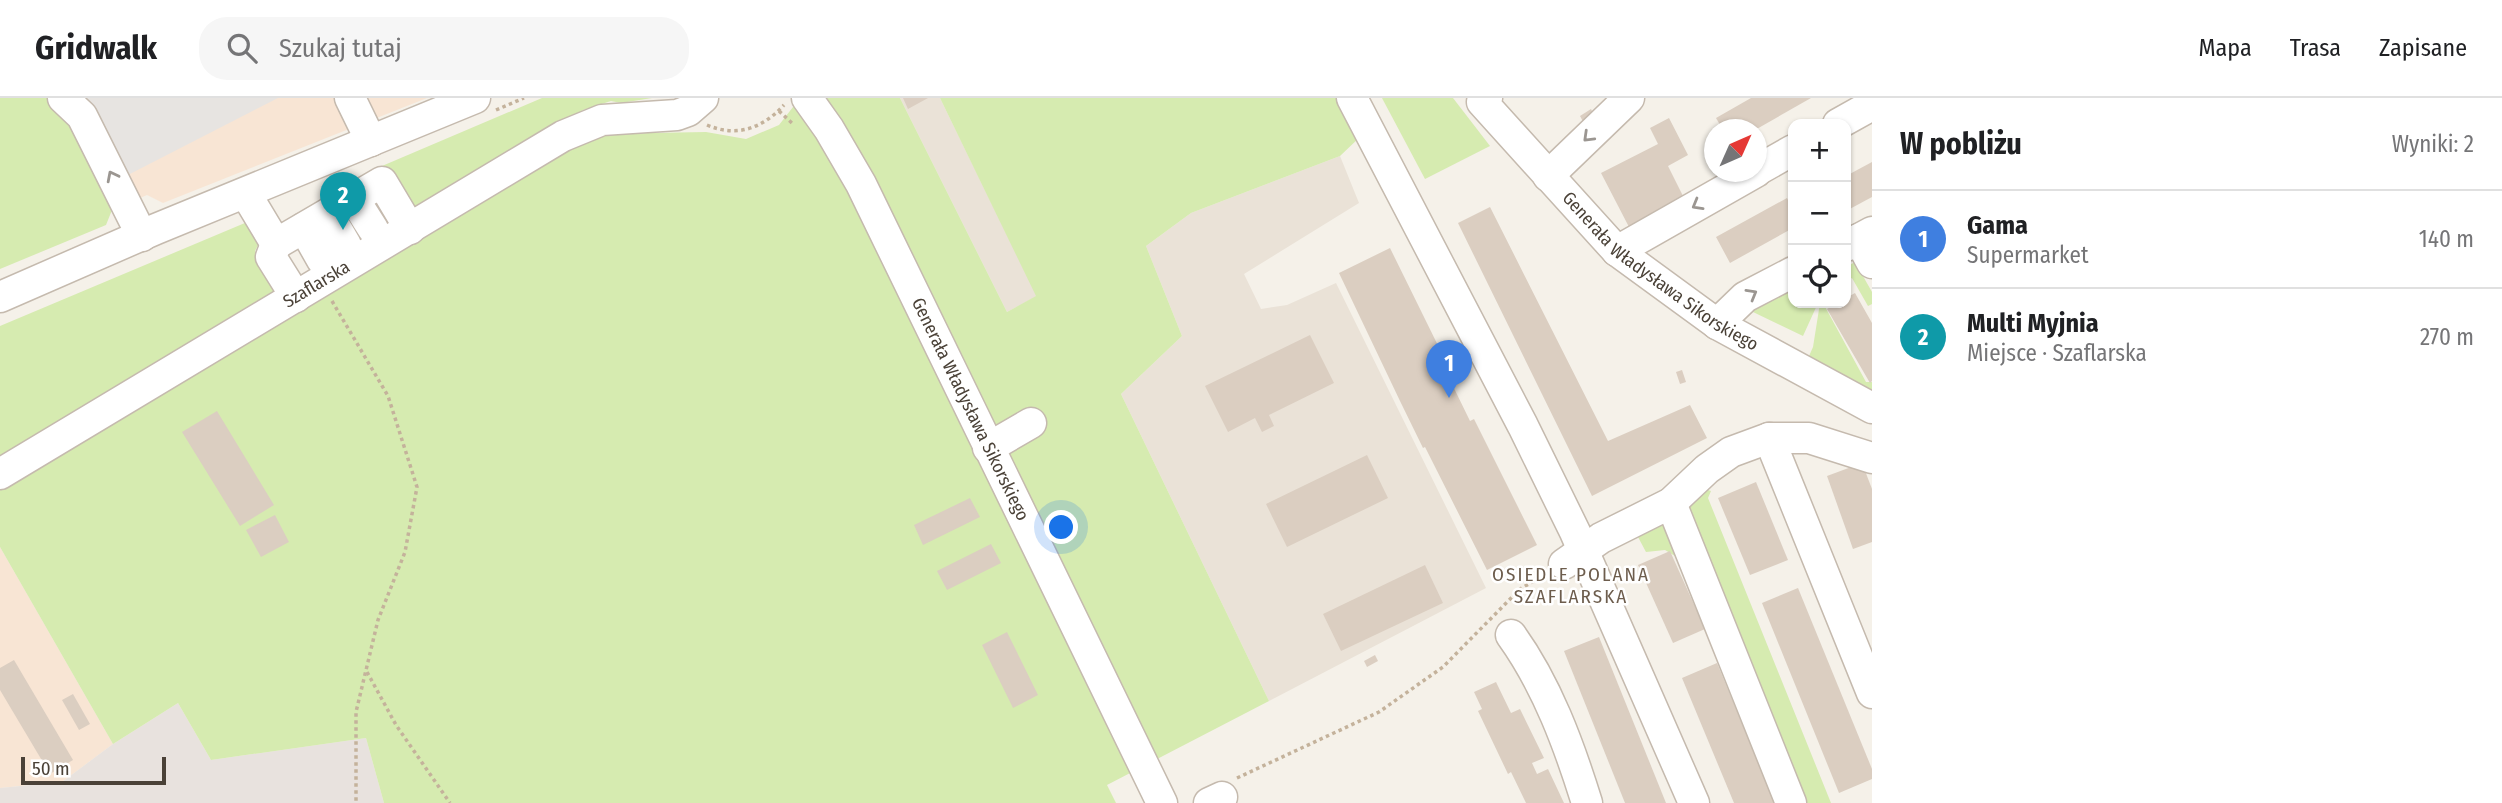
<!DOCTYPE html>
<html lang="pl">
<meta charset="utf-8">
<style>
:root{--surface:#fff;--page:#f6f6f6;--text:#202124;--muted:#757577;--line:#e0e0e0;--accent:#ff2416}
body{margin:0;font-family:"Fira Sans Condensed",sans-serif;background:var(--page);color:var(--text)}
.controls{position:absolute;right:21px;top:21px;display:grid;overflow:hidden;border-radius:14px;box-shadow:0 2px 5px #0004}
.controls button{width:63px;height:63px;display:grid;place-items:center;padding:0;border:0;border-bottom:2px solid var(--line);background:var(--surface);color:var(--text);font:35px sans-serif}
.compass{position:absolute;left:1704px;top:21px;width:63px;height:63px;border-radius:50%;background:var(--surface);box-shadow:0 2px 5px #0004;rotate:45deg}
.scale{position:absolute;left:21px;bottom:18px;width:145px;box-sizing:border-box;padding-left:7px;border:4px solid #4a4137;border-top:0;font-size:19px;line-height:24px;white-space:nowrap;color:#4a4137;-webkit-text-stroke:5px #fff;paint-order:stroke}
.you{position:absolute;left:1062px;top:430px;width:24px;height:24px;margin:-18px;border:5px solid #fff;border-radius:50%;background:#1a73e8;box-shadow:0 0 0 10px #1a73e833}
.badge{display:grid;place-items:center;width:46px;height:46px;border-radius:50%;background:var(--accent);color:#fff;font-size:23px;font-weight:700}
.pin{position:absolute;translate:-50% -58px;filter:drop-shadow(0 2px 4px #0008)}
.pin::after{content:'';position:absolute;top:37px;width:24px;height:21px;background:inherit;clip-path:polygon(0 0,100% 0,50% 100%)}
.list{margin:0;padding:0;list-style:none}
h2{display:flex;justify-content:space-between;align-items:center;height:91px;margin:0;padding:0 28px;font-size:30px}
h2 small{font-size:23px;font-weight:400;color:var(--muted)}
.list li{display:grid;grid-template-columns:46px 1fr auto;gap:21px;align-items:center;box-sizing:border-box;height:98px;padding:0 28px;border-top:2px solid var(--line)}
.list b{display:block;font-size:26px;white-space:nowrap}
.list p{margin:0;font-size:23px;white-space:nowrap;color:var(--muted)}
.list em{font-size:23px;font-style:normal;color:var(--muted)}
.icon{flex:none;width:38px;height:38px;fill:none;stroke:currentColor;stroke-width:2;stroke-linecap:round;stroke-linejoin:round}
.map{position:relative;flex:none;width:1872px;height:705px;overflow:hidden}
header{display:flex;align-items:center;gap:42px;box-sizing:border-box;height:98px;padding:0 35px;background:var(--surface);border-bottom:2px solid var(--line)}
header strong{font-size:33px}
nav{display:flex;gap:38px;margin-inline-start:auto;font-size:24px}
.search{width:490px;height:63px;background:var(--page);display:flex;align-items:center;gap:18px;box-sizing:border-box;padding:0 24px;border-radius:28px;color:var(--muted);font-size:26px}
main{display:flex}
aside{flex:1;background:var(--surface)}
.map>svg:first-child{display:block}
</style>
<header>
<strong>Gridwalk</strong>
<div class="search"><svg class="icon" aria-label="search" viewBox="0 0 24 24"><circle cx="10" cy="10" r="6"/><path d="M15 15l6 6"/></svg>Szukaj tutaj</div>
<nav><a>Mapa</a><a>Trasa</a><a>Zapisane</a></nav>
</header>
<main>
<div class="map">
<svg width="1872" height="705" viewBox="0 0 1872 705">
<rect width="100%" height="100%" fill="#f5f1e9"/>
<g fill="#eae2d7">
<polygon points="900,0 940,0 1037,198 1007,214"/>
<polygon points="1340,58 1359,105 1244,176 1261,211 1287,207 1336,185 1486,490 1269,603 1121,296 1182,238 1146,148 1191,115"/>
</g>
<g fill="#f8e5d4">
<polygon points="48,0 427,0 163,105 147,97 112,112 67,17"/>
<polygon points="0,449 113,646 62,684 0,690"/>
</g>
<polygon fill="#e8e2de" points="178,605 211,662 366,640 384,705 0,705 0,690 62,684 113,646"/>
<g fill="#d6ebb0">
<polygon points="0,0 48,0 67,17 112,112 106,127 0,171"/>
<polygon points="542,0 652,0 621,5 611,3 583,12 413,119 382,68"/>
<polygon points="800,0 900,0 1007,214 1036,198 940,0 1339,0 1360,39 1340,58 1191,115 1146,148 1182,238 1121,296 1269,603 1107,687 1116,705 384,705 366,640 211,662 178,605 113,646 0,449 0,391 594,36 706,34 746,41 779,27"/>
<polygon points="1382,0 1453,0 1490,48 1425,81"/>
<polygon points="252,122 262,139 255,153 281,196 0,363 0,228"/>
<polygon points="1855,164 1872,194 1872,206 1868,208 1852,180 1846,183 1846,169"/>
<polygon points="1793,181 1793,205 1818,205 1803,238 1753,214 1752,204"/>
<polygon points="1820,205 1823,205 1866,284 1872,284 1872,294 1806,265 1813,249"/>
<polygon points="1705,391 1711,393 1708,400 1831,705 1796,705 1682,409"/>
<polygon points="1665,420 1777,705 1675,458 1665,452 1646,454 1638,439 1639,433"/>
</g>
<polygon fill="#e7e4e1" points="83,0 278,0 124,79"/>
<g fill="#dbcec1">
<polygon points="903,0 928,0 908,11"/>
<polygon points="1751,0 1811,0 1755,32 1723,32 1716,20"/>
<polygon points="1591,11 1598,25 1587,31 1580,18"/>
<polygon points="1669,20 1688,57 1668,68 1684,100 1629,129 1601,75 1658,46 1650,30"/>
<polygon points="1872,64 1872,99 1846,113 1846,78"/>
<polygon points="1787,100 1791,108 1793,107 1793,130 1730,165 1716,139"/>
<polygon points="1490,109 1608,343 1690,307 1707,340 1592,398 1458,125"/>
<polygon points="1390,150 1454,280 1450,282 1470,323 1474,321 1537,447 1487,472 1425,349 1423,350 1400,303 1339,175"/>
<polygon points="1855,195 1872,225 1872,283 1870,285 1827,211 1838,205 1846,205 1846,200"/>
<polygon points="1310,237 1334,285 1269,317 1274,328 1262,334 1255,320 1228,334 1205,288"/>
<polygon points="1682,272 1686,284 1680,286 1676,274"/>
<polygon points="217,313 274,407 240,428 182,334"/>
<polygon points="1367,357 1388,400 1287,449 1266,406"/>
<polygon points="1862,365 1872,391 1872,444 1853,451 1827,378"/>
<polygon points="1756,384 1788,462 1750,477 1718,400"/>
<polygon points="970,400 980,419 923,447 914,427"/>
<polygon points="275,417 289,444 261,459 246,432"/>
<polygon points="991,446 1001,465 947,492 937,473"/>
<polygon points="1670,453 1705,531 1673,545 1638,467"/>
<polygon points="1425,467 1443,505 1341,553 1323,516"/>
<polygon points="1798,490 1872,671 1872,681 1839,695 1762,505"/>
<polygon points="1007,534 1038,597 1013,610 982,547"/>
<polygon points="1599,539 1666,705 1625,705 1564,553"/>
<polygon points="1375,557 1378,563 1367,569 1364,563"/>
<polygon points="14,562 73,662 50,676 0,592 0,570"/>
<polygon points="1717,565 1775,705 1734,705 1682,580"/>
<polygon points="1496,584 1511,615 1520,611 1544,660 1532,665 1537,676 1548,671 1564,705 1526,705 1511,674 1508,676 1478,613 1482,611 1474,594"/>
<polygon points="73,596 90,626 79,632 62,602"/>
</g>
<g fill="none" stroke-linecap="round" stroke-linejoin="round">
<g stroke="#c5baae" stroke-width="33">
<g id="minor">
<polyline points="63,0 82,18 142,138"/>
<polyline points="350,0 371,43"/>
<path id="s1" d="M807,0L829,31L861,86L1162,705"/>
<polyline points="1352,0 1523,328 1575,434 1694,705"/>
<path id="s2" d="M1487,0L1482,4L1617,153L1717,226L1872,310"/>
<polyline points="1838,26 1872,7"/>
<polyline points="1756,73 1793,52"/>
<polyline points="1548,78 1629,0"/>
<polyline points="246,96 276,146 382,84 410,131"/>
<polyline points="354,101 373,131"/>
<polyline points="328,116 346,147"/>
<polyline points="304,130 322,162"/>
<polyline points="1859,141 1872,165"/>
<polyline points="276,146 271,159 296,199"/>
<polyline points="1846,148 1872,134"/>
<polyline points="1617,153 1756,74"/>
<polyline points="0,199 156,131 475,0"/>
<polyline points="1717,226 1745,199 1793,174"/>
<polyline points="1769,340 1872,595"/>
<polyline points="988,350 1031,325"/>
<path id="s3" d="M0,376L563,38L602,22L677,17L688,13L703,0"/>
<polyline points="1671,405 1791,705"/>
<polyline points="1564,466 1601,440 1671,405 1707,371 1731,354 1769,340 1809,340 1872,360"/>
<path d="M1511,537C1547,587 1569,647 1587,705"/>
<polyline points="1209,705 1222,699"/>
</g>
</g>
<g stroke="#c4b29b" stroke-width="3.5" stroke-dasharray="3.5 3.5" stroke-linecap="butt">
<polyline points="496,12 524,0"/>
<polyline points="779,13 793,26"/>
<path d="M707,27C737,40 763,30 784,7"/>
<polyline points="332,203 388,298 417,389 405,454 378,522 356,614 356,705"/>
<polyline points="367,574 396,627 450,705"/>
<polyline points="1237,680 1379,614 1443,569 1520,491 1543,478"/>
</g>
<use href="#minor" stroke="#fff" stroke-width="30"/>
</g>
<defs><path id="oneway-chevron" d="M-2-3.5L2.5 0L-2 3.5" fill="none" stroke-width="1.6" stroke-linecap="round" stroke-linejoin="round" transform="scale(1.75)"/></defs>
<g stroke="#9b9691">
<use href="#oneway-chevron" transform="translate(1588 39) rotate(136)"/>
<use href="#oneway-chevron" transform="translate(112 78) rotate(-117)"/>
<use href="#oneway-chevron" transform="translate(1697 107) rotate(150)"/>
<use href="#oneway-chevron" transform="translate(1752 196) rotate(-30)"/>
</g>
<g text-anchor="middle" stroke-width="5" stroke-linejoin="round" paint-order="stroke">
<g font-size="18" fill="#4a4137" stroke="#fff">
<text dy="6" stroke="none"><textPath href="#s2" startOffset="254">Generała Władysława Sikorskiego</textPath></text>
<text dy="6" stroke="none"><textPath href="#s3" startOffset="369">Szaflarska</textPath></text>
<text dy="6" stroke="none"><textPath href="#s1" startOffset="352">Generała Władysława Sikorskiego</textPath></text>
</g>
<g font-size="19" letter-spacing="2" fill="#6d5d4d" stroke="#fff">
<text x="1571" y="483">OSIEDLE POLANA<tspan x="1571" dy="22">SZAFLARSKA</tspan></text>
</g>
</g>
</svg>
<div class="controls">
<button>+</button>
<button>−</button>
<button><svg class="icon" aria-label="locate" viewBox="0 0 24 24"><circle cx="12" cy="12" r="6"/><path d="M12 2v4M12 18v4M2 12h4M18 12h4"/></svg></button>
</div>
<svg class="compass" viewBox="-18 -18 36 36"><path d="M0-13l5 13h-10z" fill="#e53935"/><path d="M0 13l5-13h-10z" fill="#757577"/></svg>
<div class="scale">50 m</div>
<div class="you"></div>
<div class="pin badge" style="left:1449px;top:300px;background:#3f7fe0">1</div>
<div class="pin badge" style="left:343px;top:132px;background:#0f9aa8">2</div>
</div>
<aside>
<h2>W pobliżu<small>Wyniki: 2</small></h2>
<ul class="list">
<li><span class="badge" style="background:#3f7fe0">1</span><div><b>Gama</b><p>Supermarket</p></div><em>140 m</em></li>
<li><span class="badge" style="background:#0f9aa8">2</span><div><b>Multi Myjnia</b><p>Miejsce · Szaflarska</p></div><em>270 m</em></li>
</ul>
</aside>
</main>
